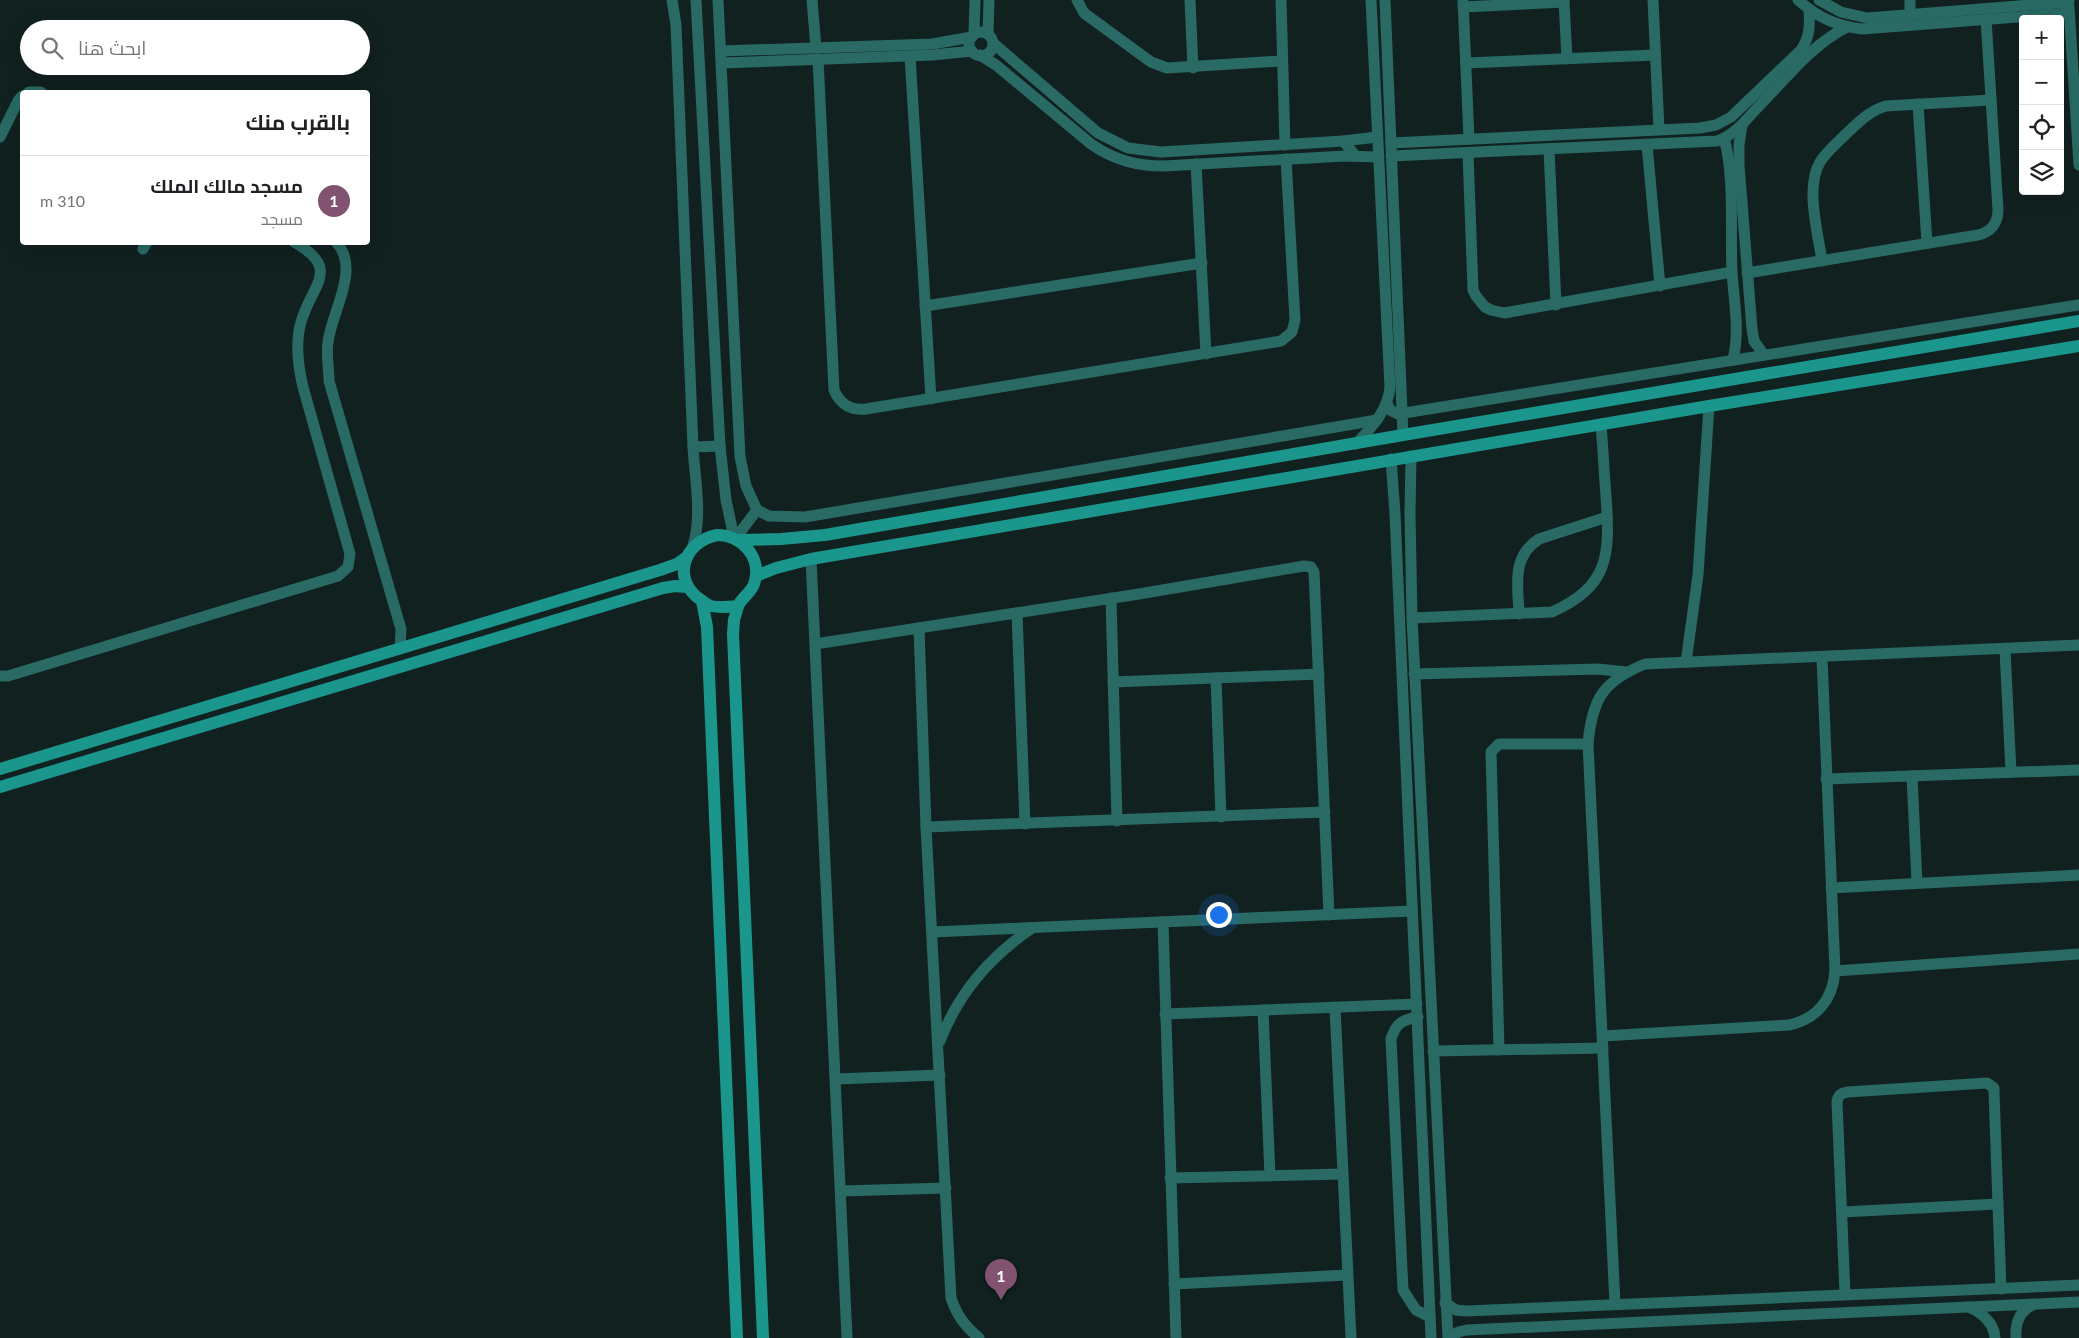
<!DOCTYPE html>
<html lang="ar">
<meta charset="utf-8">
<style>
:root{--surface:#fff;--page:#f6f6f6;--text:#202124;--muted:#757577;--line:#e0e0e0;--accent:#815370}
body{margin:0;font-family:Lato,Cairo,sans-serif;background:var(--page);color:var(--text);direction:rtl}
.controls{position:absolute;right:15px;top:15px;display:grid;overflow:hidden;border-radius:5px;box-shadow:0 5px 20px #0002}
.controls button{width:45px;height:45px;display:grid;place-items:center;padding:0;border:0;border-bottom:1px solid var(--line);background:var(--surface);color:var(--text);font:25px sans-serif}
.you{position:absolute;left:1218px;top:914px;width:18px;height:18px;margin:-12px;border:4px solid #fff;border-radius:50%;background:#1a73e8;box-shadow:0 0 0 8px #1a73e833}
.badge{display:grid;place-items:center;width:32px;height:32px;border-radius:50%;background:var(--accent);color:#fff;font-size:16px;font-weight:700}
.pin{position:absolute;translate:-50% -41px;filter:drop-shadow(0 1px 2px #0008)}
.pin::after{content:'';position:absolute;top:26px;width:18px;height:15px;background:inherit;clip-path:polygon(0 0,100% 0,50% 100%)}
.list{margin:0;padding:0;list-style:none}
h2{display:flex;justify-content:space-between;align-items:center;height:65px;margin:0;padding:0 20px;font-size:21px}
h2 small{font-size:16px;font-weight:400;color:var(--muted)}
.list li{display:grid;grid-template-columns:32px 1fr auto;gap:15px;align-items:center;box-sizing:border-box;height:90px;padding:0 20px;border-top:1px solid var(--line)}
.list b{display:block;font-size:19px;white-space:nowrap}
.list p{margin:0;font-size:16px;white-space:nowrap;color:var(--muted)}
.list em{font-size:16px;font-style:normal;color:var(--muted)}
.icon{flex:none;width:28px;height:28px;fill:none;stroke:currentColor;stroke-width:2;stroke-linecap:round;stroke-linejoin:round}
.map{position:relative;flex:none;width:2079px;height:1338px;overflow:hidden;direction:ltr}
.search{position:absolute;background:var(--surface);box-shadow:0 5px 20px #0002;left:20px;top:20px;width:350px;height:55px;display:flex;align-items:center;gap:12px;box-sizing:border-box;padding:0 18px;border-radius:28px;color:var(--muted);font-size:19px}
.panel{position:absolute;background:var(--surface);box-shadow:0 5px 20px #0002;left:20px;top:90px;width:350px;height:155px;border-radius:5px;direction:rtl}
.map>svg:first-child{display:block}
</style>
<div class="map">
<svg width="2079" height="1338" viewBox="0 0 2079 1338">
<rect width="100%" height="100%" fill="#11211f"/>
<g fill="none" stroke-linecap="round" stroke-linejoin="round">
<g stroke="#296a64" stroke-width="11">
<path d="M672,0L676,25L693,447C695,481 703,517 692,549"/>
<polyline points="696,0 720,446 726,500 732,528 731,537"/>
<polyline points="718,0 740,457 746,486 757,510 769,516 805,517 1377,420"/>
<polyline points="812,0 816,48"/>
<polyline points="1077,0 1084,13 1151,62 1167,68 1282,61"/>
<polyline points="1190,0 1193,68"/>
<polyline points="1281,0 1285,145"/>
<polyline points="1385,0 1403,435"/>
<polyline points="1463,0 1469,139"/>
<polyline points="1564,0 1567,59"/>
<polyline points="1653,0 1659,130"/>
<path d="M1798,0C1817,17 1836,26 1862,29L2069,13"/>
<polyline points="1819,0 1841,12 1867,18 2069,2"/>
<polyline points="1910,0 1910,15"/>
<polyline points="1463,7 1564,2"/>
<polyline points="2069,7 2079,165"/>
<circle cx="981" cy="44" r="12"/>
<polyline points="974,34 975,0"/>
<polyline points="988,34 989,0"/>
<polyline points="993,43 1098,133 1128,148 1161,152 1343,141 1356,156"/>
<polyline points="721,51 932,44 972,37"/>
<path d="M980,55L996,65L1091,144C1114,160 1136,166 1164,166L1345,156L1378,157"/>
<polyline points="910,56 931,399"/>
<path d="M818,59L834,390C840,404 851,411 866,409L1281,341L1292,332L1295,320L1286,159"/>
<polyline points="722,63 933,55 972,51"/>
<polyline points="1466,63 1655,55"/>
<polyline points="29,92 41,92"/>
<polyline points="1918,104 1927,243"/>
<polyline points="1742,125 1739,145 1739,165 1752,329 1754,341 1764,355"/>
<polyline points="0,137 18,101 22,96"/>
<path d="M1724,138C1735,176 1730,232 1732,272C1734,302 1740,330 1733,360"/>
<polyline points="1343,141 1377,137"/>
<path d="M1391,143L1700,128L1716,125L1731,117L1801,50C1810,37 1810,25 1809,9"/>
<polyline points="1647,145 1660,286"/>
<polyline points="1549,149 1556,305"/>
<polyline points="1468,153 1473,290 1476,296 1485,307 1491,310 1504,313 1732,272"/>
<path d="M1391,156L1717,141C1735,135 1746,120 1758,107C1786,79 1811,45 1847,27"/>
<polyline points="1196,164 1206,354"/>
<path d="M336,242C361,268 332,311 328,342C326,354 329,369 329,381L401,629L400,649"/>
<polyline points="143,249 147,242"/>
<path d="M1822,261C1818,233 1805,188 1820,162C1826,152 1837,143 1846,134C1859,122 1869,111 1886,106L1991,100"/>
<path d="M1747,273L1978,235C1991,232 1998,223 1998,210L1986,19"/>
<polyline points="925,306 1202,263"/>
<polyline points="1387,403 1390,410 1398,414 2078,305"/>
<path d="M1356,444C1371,428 1388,411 1390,387L1371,0"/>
<polyline points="693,447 720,446"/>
<polyline points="1411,456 1410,513 1412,618 1448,1338"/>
<polyline points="1391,459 1395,514 1431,1338"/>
<polyline points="735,539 757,510"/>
<polyline points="811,559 847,1338"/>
<polyline points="1111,598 1117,821"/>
<polyline points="1017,613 1025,824"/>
<path d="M1519,614C1518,585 1511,557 1539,539L1607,517"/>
<path d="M1412,618L1552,612C1610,586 1610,554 1606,496C1604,472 1603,448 1601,424"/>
<path d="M919,628L926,827L951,1298C957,1316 965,1326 979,1338"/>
<polyline points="815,644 1139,594 1304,566 1311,567 1314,572 1329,915"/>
<polyline points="2005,650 2011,772"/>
<polyline points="1686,662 1698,575 1709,406"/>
<polyline points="1414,674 1598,669 1626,672"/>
<path d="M0,676H8L338,576L348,567L350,554L303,387C298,366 295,343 301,322C312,284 342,269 294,242"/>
<polyline points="1216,678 1221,817"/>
<polyline points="1113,682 1319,674"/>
<polyline points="1912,776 1917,883"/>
<polyline points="1826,779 2079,770"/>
<polyline points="926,827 1325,812"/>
<polyline points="1831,888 2079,875"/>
<polyline points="1163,922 1176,1338"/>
<polyline points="932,932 1412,911"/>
<polyline points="1835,971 2079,954"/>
<polyline points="1335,1008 1351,1338"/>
<polyline points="1263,1010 1270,1176"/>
<polyline points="1165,1014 1417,1004"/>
<path d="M1418,1017C1402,1020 1396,1023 1391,1039L1403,1290L1416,1310L1430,1317"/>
<path d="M1603,1036L1789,1025C1817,1019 1833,999 1835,971L1822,658"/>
<path d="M940,1041C959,992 990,957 1032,928"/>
<polyline points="1499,1050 1491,752 1499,744 1588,744"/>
<polyline points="1433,1051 1603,1048"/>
<polyline points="836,1079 940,1075"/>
<polyline points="1170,1178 1342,1174"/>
<polyline points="841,1191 946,1188"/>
<polyline points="1842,1212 1998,1204"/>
<polyline points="1174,1284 1347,1275"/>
<path d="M1845,1294L1837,1102C1838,1095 1841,1093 1848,1092L1987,1083L1994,1088V1092L2001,1289"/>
<polyline points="1445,1303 1456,1310 1466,1311 2079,1285"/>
<path d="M1615,1304L1588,744C1592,699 1603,681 1645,664L2079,645"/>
<path d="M1969,1307C1982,1313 1994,1323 1995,1338"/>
<polyline points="1451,1338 1458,1332 1467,1330 2079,1302"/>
<path d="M2016,1338C2015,1323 2019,1311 2033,1305"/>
</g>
<g stroke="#1b968d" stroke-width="12">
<path d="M717,535C742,535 763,558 754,584C751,593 742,597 738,606C729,607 720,608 711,606C707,605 704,602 701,600C671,580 683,542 717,535Z"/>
<polyline points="738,540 781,539 825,535 1403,435 2079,321"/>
<polyline points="756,576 776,568 811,559 1709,406 2079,346"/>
<polyline points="702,601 707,627 737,1338"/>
<polyline points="738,606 734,620 733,634 763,1338"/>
<polyline points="0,769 660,570 677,564 687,557"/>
<polyline points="0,787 663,588 675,586 687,587"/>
</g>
</g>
</svg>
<div class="controls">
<button>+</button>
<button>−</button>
<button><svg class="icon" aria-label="locate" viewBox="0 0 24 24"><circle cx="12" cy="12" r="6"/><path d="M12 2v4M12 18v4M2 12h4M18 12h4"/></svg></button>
<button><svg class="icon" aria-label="layers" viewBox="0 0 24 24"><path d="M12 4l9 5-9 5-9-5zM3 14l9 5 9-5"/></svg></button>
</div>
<div class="you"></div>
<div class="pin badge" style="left:1001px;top:1300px">1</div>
<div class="search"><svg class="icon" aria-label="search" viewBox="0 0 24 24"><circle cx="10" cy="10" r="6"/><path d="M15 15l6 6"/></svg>ابحث هنا</div>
<section class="panel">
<h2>بالقرب منك<small></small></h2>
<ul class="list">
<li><span class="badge">1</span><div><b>مسجد مالك الملك</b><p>مسجد</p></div><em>310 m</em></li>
</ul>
</section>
</div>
